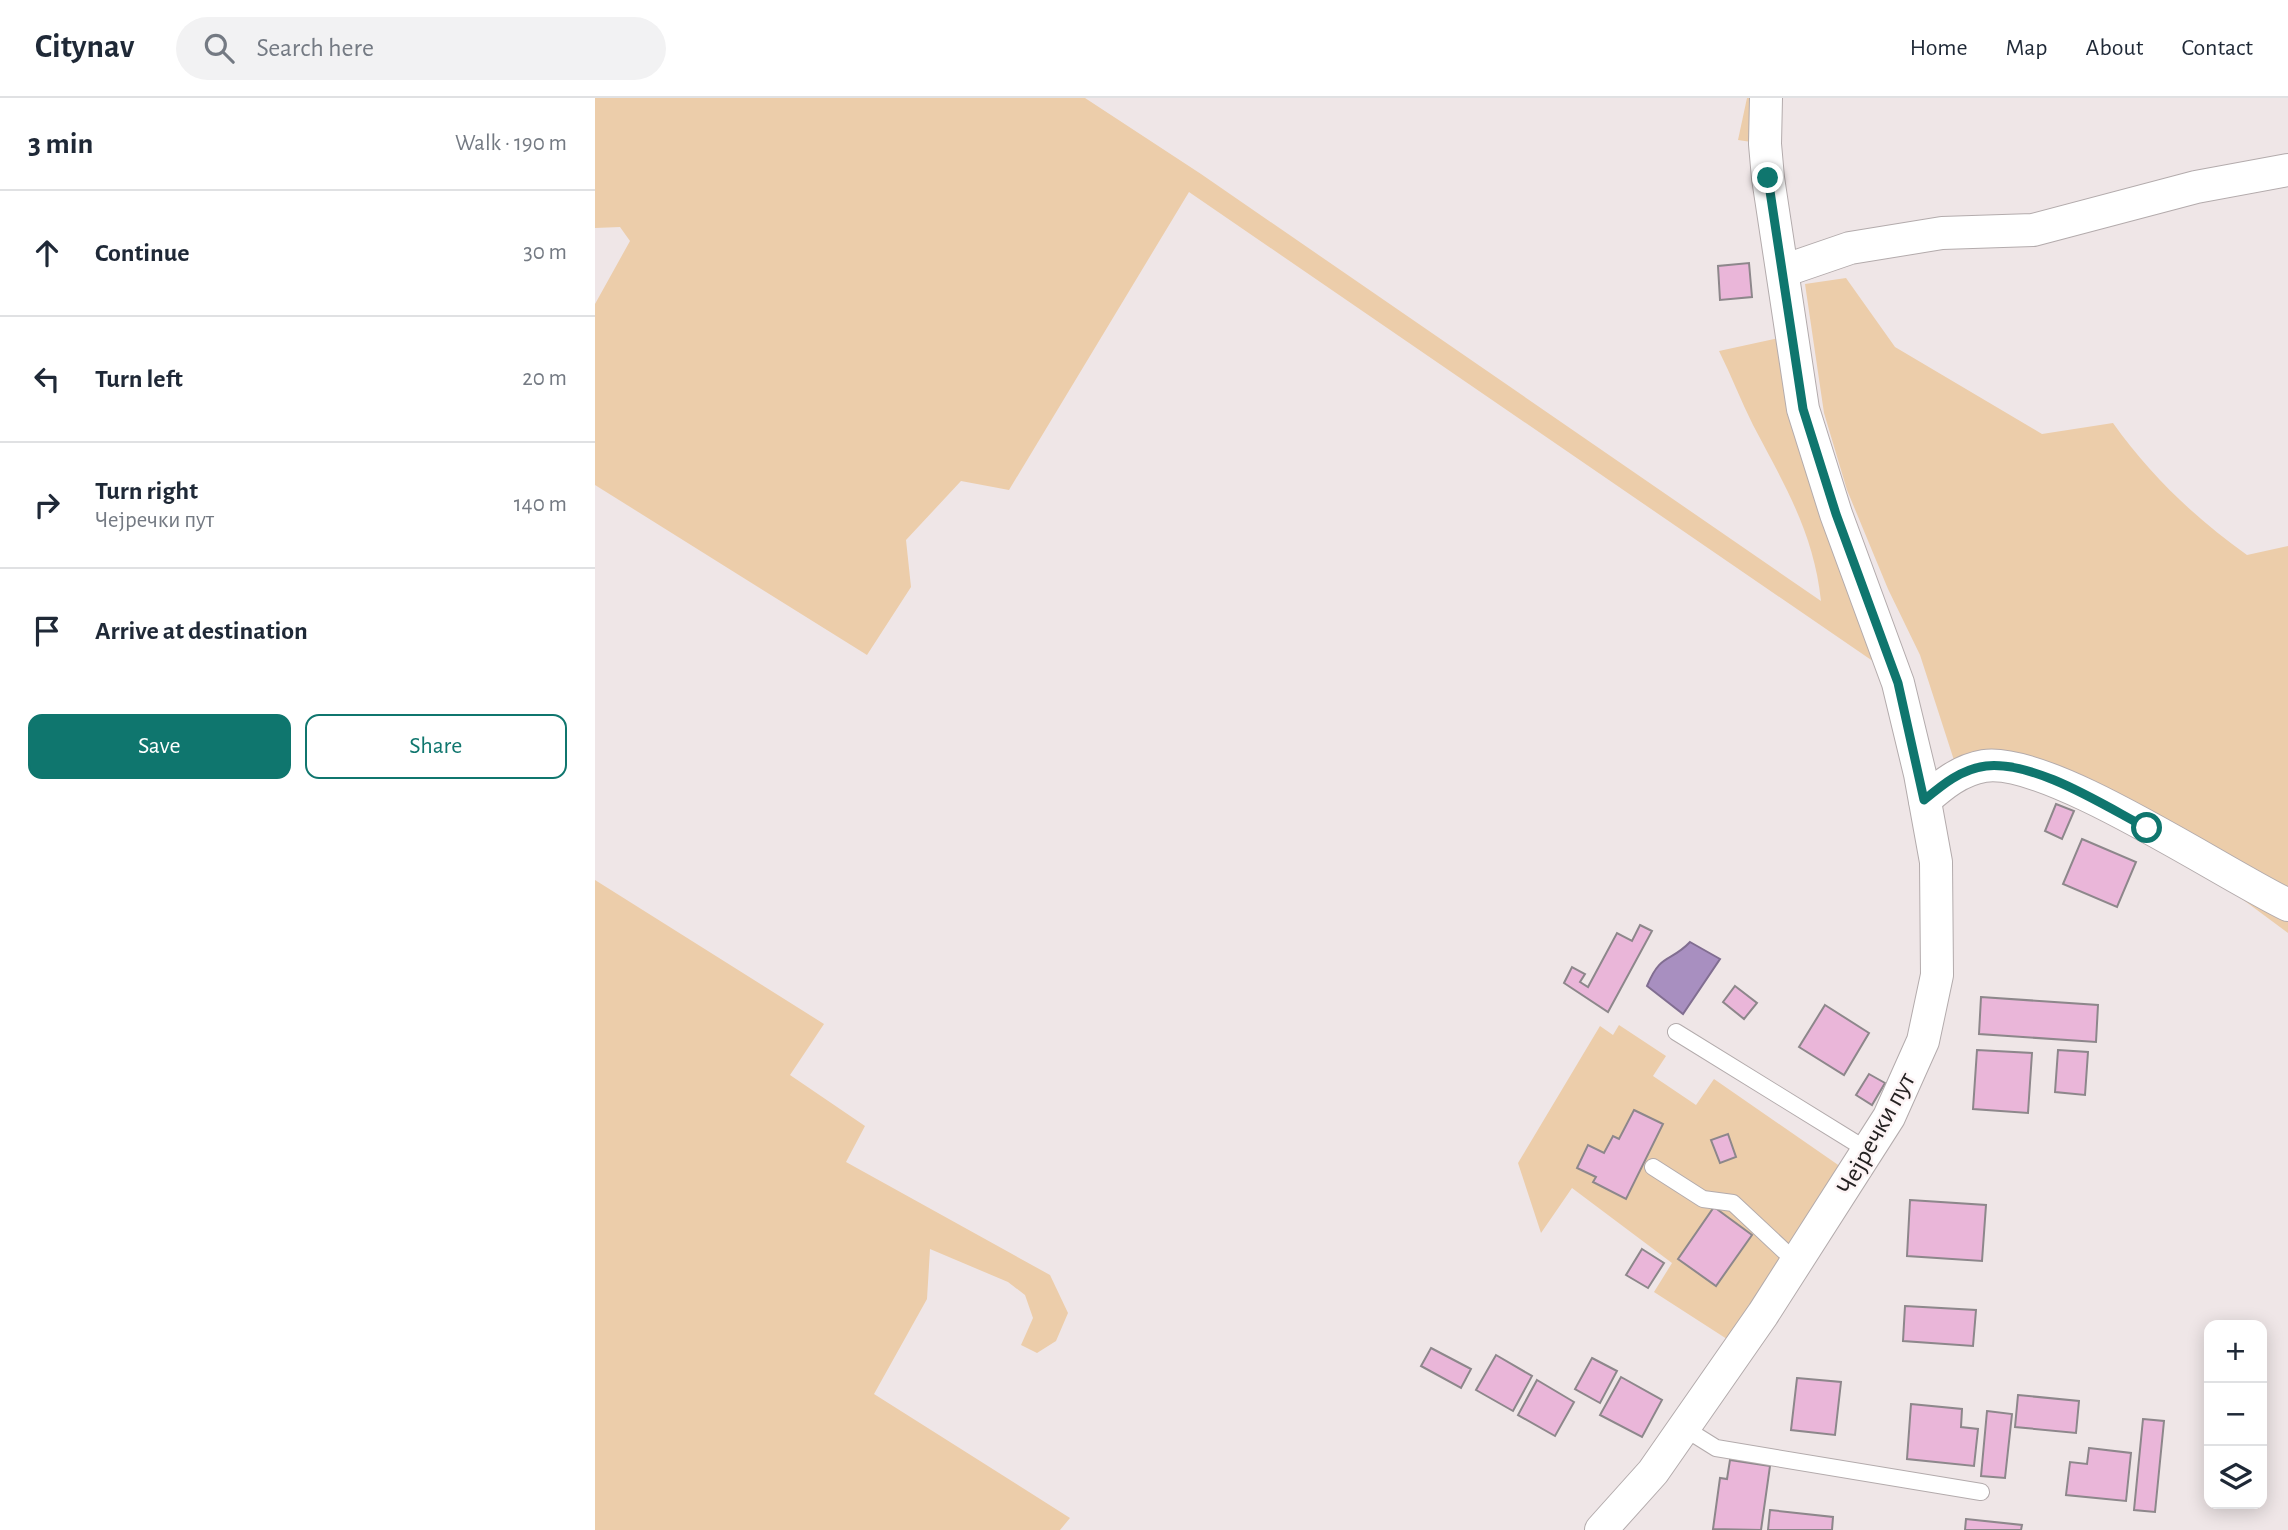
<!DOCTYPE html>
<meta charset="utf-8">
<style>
:root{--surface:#fff;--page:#f2f2f3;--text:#1f2937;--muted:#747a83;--line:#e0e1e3;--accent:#0f766e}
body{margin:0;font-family:"Alegreya Sans",sans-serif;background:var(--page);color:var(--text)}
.controls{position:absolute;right:21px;bottom:21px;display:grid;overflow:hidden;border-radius:14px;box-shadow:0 4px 18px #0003}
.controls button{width:63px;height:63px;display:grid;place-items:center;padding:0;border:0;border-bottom:2px solid var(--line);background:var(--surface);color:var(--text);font:35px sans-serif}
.stop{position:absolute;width:21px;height:21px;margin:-16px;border:5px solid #0f766e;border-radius:50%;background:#fff}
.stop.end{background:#0f766e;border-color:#fff;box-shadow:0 2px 7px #0008}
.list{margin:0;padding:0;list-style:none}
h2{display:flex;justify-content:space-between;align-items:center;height:91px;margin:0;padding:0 28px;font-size:30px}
h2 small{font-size:23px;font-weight:400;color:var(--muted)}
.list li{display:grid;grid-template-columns:46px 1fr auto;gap:21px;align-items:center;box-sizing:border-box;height:126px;padding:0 28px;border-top:2px solid var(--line)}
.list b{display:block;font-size:26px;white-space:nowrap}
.list p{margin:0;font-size:23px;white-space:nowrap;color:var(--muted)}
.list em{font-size:23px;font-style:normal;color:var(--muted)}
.actions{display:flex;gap:14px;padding:21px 28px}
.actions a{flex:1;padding:16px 0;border:2px solid var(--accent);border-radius:14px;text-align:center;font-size:24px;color:var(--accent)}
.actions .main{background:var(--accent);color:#fff}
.icon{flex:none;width:38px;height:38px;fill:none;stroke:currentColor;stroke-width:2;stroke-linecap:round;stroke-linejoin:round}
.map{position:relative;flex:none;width:1693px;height:1432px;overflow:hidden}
header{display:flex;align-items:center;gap:42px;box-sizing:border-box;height:98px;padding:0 35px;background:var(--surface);border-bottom:2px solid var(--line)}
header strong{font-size:33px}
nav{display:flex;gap:38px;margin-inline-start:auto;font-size:24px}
.search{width:490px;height:63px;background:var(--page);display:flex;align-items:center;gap:18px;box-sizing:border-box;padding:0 24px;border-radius:38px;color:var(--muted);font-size:26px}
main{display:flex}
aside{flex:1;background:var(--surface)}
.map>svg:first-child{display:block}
</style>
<header>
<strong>Citynav</strong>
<div class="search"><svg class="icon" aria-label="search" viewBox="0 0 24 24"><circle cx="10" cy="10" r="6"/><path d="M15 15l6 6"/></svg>Search here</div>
<nav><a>Home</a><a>Map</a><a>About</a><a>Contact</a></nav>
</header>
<main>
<aside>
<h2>3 min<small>Walk · 190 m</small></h2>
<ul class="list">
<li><svg class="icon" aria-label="ahead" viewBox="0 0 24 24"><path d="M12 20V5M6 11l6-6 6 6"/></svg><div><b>Continue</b></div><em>30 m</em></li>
<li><svg class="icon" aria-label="left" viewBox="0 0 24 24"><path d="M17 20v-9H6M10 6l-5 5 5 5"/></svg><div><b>Turn left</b></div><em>20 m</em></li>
<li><svg class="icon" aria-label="right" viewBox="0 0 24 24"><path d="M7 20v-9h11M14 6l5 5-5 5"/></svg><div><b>Turn right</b><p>Чејречки пут</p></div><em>140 m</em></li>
<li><svg class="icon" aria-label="arrive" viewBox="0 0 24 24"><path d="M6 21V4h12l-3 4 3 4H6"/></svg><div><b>Arrive at destination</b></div></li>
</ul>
<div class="actions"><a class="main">Save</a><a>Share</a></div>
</aside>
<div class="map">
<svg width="1693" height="1432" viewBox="0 0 1693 1432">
<rect width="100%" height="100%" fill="#efe6e7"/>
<g fill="#eccdaa" fill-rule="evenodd">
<path d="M0,0H490L606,76L1226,503C1219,435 1189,386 1158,327C1146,303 1136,277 1124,253L1198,237L1301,579L594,94L414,392L366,383L311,442L316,489L272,557L0,387V206L35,143L25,129L0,130Z"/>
<polygon points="1152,0 1171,0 1170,46 1143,42"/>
<path d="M1251,180L1300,249L1447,336L1518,325C1555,377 1600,420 1652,457L1693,448V835L1635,792L1544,737L1415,680L1367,687L1325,557L1293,491L1252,392L1229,315L1210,186Z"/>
<polygon points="0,782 229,926 195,977 270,1028 251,1064 455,1177 473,1215 461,1243 442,1255 426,1247 438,1220 430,1197 413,1184 335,1151 332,1201 279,1296 475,1420 465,1432 0,1432"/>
<path d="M1024,927L1071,958L1058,978L1101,1007L1119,981L1249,1071L1135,1243L1059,1194L1077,1165L977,1090L946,1135L923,1065L1005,928L1018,937ZM1039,1012L1068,1026L1031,1100L999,1084L1001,1079L982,1069L993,1047L1009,1055L1017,1038L1024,1041ZM1120,1110L1157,1137L1121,1188Z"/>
</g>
<path fill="#a88fc0" stroke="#816e91" stroke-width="2" d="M1095,844L1125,861L1088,916L1052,888C1066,854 1075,865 1095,844Z"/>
<g fill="#eab6d9" stroke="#8d878b" stroke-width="2">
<polygon points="1154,165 1157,199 1125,202 1123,168"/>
<polygon points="1461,706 1479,713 1467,741 1450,733"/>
<polygon points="1487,741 1541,764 1522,809 1468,786"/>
<polygon points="1045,827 1057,833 1013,914 969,885 977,869 990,876 985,884 993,889 1022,835 1037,843"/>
<polygon points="1140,888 1162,905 1149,921 1128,904"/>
<polygon points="1386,899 1503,907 1501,944 1384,936"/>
<polygon points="1230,907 1274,935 1249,977 1204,949"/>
<polygon points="1382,952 1437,955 1433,1015 1378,1011"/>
<polygon points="1463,952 1493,954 1490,997 1460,994"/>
<polygon points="1274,976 1290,985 1277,1007 1261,997"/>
<polygon points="1039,1012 1068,1026 1031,1101 998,1084 1001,1079 982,1070 993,1047 1009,1055 1018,1038 1024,1041"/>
<polygon points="1133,1036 1141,1059 1125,1065 1116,1042"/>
<polygon points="1315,1102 1391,1107 1387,1163 1312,1158"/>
<polygon points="1119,1109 1157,1137 1121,1188 1083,1161"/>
<polygon points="1047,1151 1069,1165 1053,1190 1031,1177"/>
<polygon points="1310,1208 1381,1212 1378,1248 1308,1243"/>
<polygon points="836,1250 876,1271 866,1290 826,1268"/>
<polygon points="901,1257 937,1278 918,1313 881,1292"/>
<polygon points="997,1260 1022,1273 1005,1305 980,1291"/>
<polygon points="1026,1279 1067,1302 1047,1339 1005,1317"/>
<polygon points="1202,1280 1246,1284 1240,1337 1196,1332"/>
<polygon points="942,1282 979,1304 960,1338 923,1317"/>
<polygon points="1423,1297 1484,1303 1481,1335 1420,1329"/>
<polygon points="1316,1306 1367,1311 1366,1329 1383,1331 1379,1368 1312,1361"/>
<polygon points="1392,1313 1417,1316 1410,1380 1386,1378"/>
<polygon points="1548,1321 1569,1323 1560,1414 1539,1412"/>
<polygon points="1494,1350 1536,1355 1531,1403 1471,1397 1475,1364 1492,1366"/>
<polygon points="1135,1362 1175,1368 1166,1432 1118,1431 1125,1380 1132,1381"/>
<polygon points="1175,1412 1238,1419 1237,1432 1173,1432"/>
<polygon points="1371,1421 1427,1427 1426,1432 1370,1432"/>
</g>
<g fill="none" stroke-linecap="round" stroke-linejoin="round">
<g stroke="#b3abac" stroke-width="18">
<g id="service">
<polyline points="1081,934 1272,1052"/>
<polyline points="1058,1069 1108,1101 1138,1105 1201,1164"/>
<polyline points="1089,1330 1121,1350 1386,1394"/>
</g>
</g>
<g stroke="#b3abac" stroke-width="34">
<g id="minor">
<polyline points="1188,173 1255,150 1347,135 1438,132 1601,89 1693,72"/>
<path d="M1330,702C1347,687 1365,672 1389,668C1453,658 1628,776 1693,807"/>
<polyline points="1006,1432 1058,1374 1168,1216 1294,1019 1328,943 1342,877 1341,764 1325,676 1303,585 1241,416 1208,311 1173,80 1170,46 1171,0"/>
</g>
</g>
<use href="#service" stroke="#fff" stroke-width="16"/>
<use href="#minor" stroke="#fff" stroke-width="32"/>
</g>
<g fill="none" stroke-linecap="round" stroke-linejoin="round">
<path stroke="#0f766e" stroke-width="9" d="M1173,80L1208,311L1241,416L1303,585L1329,702C1347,687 1366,671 1391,668C1441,663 1508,707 1552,730"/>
</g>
<g text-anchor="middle" stroke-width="5" stroke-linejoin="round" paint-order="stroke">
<g font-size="26" fill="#252222" stroke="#fdf4f5">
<text transform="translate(1280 1035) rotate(-61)" y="9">Чејречки пут</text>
</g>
</g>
</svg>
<div class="controls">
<button>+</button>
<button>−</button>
<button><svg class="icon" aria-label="layers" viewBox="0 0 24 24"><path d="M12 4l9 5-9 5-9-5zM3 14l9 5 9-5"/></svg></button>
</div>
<div class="stop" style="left:1552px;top:730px"></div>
<div class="stop end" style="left:1173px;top:80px"></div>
</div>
</main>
